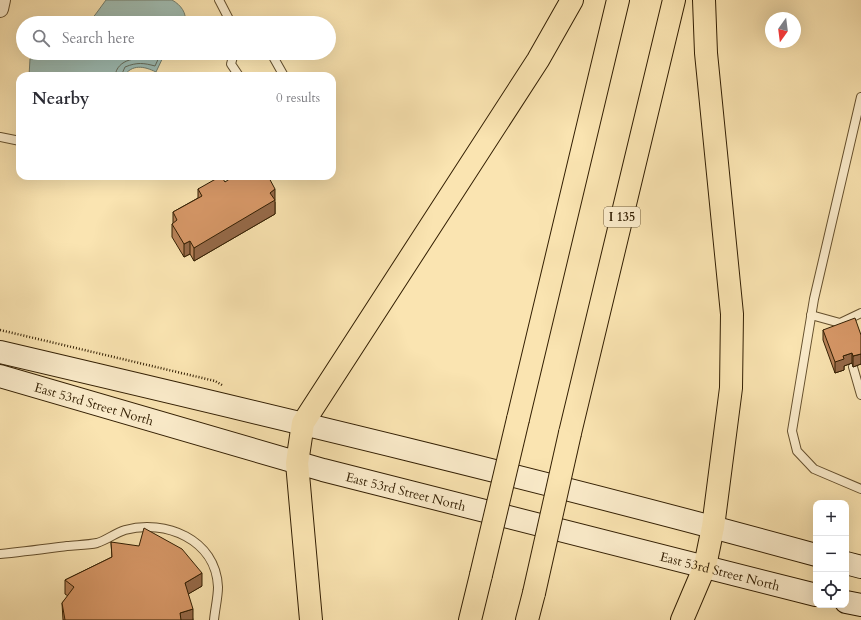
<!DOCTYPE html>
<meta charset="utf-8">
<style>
:root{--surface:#fff;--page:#f7f7f7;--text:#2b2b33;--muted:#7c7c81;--line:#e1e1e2}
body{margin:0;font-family:Cardo,serif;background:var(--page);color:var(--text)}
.controls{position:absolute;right:12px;bottom:12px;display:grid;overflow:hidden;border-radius:8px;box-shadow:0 4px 16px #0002}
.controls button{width:36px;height:36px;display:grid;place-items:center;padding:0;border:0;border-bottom:1px solid var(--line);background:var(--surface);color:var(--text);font:20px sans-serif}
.compass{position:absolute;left:765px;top:12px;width:36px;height:36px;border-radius:50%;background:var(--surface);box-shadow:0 4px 16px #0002;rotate:194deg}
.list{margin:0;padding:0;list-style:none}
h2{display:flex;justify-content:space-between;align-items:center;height:52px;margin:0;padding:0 16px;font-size:17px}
h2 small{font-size:13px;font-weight:400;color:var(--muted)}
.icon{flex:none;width:22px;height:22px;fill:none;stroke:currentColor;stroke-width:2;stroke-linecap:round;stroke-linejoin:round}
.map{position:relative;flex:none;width:861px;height:620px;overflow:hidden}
.search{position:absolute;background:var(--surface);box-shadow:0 4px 16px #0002;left:16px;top:16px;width:320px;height:44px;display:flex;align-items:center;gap:10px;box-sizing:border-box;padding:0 14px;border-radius:22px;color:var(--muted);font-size:15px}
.panel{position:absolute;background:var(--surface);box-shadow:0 4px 16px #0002;left:16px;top:72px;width:320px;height:108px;border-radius:12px}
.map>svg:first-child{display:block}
</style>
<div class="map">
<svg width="861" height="620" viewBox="0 0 861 620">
<rect width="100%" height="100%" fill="#fae4b1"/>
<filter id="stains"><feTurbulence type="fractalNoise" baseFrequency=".005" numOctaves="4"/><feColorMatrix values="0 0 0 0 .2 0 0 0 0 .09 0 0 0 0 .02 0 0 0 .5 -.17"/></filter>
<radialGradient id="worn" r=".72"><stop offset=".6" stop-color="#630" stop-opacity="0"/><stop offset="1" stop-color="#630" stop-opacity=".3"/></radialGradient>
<g fill="#a0bdb3" stroke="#747e6d">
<path d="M106,0H172C181,5 187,13 185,23H87L95,15Z"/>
<path d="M34,53H165L156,72C144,66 132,64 124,76H29L30,59Z"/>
</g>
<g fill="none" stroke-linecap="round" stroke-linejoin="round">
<g stroke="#6a6e5b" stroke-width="1">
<path d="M115,76C117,58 139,57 152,59L155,53"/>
<path d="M121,76L125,67C137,62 144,63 155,66L161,53"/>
</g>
<g stroke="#65502e" stroke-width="10">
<g id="service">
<polyline points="219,0 231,23"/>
<polyline points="234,53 231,64 239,76"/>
<polyline points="271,53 284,76"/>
<polyline points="861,97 814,299 792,431 797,451 814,469 861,489"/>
<polyline points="0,137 20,141"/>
<polyline points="811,315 840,323 861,313"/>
<polyline points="853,367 861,395"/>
<path d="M0,554C22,552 44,549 67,546C76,545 88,545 97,543C107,540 115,533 125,530C165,519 216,539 218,587C218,597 215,609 214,620"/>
</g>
</g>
<g stroke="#65502e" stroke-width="18">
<polyline id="minor" points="0,9 2,0"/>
</g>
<g stroke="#331f03" stroke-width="24">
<g id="secondary">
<path d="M0,352C273,416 546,481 816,555"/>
<path id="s1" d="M0,376L323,470L816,595"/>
<polyline points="846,563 861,567"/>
<polyline points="846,602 861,605"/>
</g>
</g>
<g stroke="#331f03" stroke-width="24">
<g id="motorway">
<polyline points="518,419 618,0"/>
<polyline points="570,433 674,0"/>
<polyline points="311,620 297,463 303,423 538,60 572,0"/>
<polyline points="470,620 481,575"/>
<polyline points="527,620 534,593"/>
<polyline points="682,620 705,566 713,527 731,388 732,314 706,53 704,0"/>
</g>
</g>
<polyline stroke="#331f03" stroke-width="2.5" stroke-dasharray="1 2" stroke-linecap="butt" points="0,330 215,381 222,385"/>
<use href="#service" stroke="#fcedcc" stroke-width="8"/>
<use href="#minor" stroke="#fcedcc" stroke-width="16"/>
<use href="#secondary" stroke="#fcedcc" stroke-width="22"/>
<use href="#motorway" stroke="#fae4b1" stroke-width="22"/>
<g stroke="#331f03" stroke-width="24" stroke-linecap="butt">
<g id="motorway-bridge">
<polyline points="481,575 518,419"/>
<polyline points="534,593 570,433"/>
</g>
</g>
<use href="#motorway-bridge" stroke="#fae4b1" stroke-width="22"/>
</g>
<g fill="#b98359" stroke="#331f03">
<polygon points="225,182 275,202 275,214 194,261 190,254 184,257 172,237 172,224 173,223 173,212 198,198 198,189"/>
<polygon points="823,330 861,335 861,364 853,367 852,363 844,366 844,370 835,373 823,340"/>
<polygon points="111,542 202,586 188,594 193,620 63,620 62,603 68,596 65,594 65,580 112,557"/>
</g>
<g fill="#966a49" stroke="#331f03">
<polygon points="275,189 275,214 194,261 194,248"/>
<polygon points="190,241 190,254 184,257 184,244"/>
<polygon points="852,353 852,363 844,366 844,370 835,373 835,362 843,356"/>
<polygon points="861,354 861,364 853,367 853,356"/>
<polygon points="202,573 202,586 185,596 185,583"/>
<polygon points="193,609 193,620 180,620 180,613"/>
</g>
<g fill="#d79868" stroke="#331f03">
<polygon points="221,176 225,182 234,176 268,176 275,189 270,193 275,200 194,248 190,241 184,244 172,224 177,220 173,212 202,196 198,189"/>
<polygon points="855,318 861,335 861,354 853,356 852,353 843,356 844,359 835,362 823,330"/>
<polygon points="144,528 182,549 202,573 185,583 193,609 180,613 181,620 65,620 62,603 74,587 65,580 112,557 111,542 139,546"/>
</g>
<g text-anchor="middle" stroke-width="3" stroke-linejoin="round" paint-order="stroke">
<rect fill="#fcedcc" stroke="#6f5d3f" stroke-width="1" x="604" y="207" width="36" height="20" rx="3"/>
<g font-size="12" font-weight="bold" fill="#331f03">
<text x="622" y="221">I 135</text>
</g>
<g font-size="13" fill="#331f03" stroke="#fcedcc">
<text dy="5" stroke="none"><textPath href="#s1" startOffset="98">East 53rd Street North</textPath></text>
<text dy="5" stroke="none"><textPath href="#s1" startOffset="422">East 53rd Street North</textPath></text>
<text dy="5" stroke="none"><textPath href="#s1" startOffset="746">East 53rd Street North</textPath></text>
</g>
</g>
<rect width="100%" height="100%" filter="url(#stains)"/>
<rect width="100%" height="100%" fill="url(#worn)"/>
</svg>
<div class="controls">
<button>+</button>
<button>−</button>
<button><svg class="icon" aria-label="locate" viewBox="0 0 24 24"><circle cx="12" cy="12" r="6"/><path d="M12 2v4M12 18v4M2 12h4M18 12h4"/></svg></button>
</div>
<svg class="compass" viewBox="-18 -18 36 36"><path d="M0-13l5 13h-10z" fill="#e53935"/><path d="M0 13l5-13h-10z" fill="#7c7c81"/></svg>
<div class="search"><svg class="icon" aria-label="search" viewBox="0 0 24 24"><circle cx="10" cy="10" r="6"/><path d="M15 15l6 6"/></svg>Search here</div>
<section class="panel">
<h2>Nearby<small>0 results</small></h2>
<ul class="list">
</ul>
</section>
</div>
